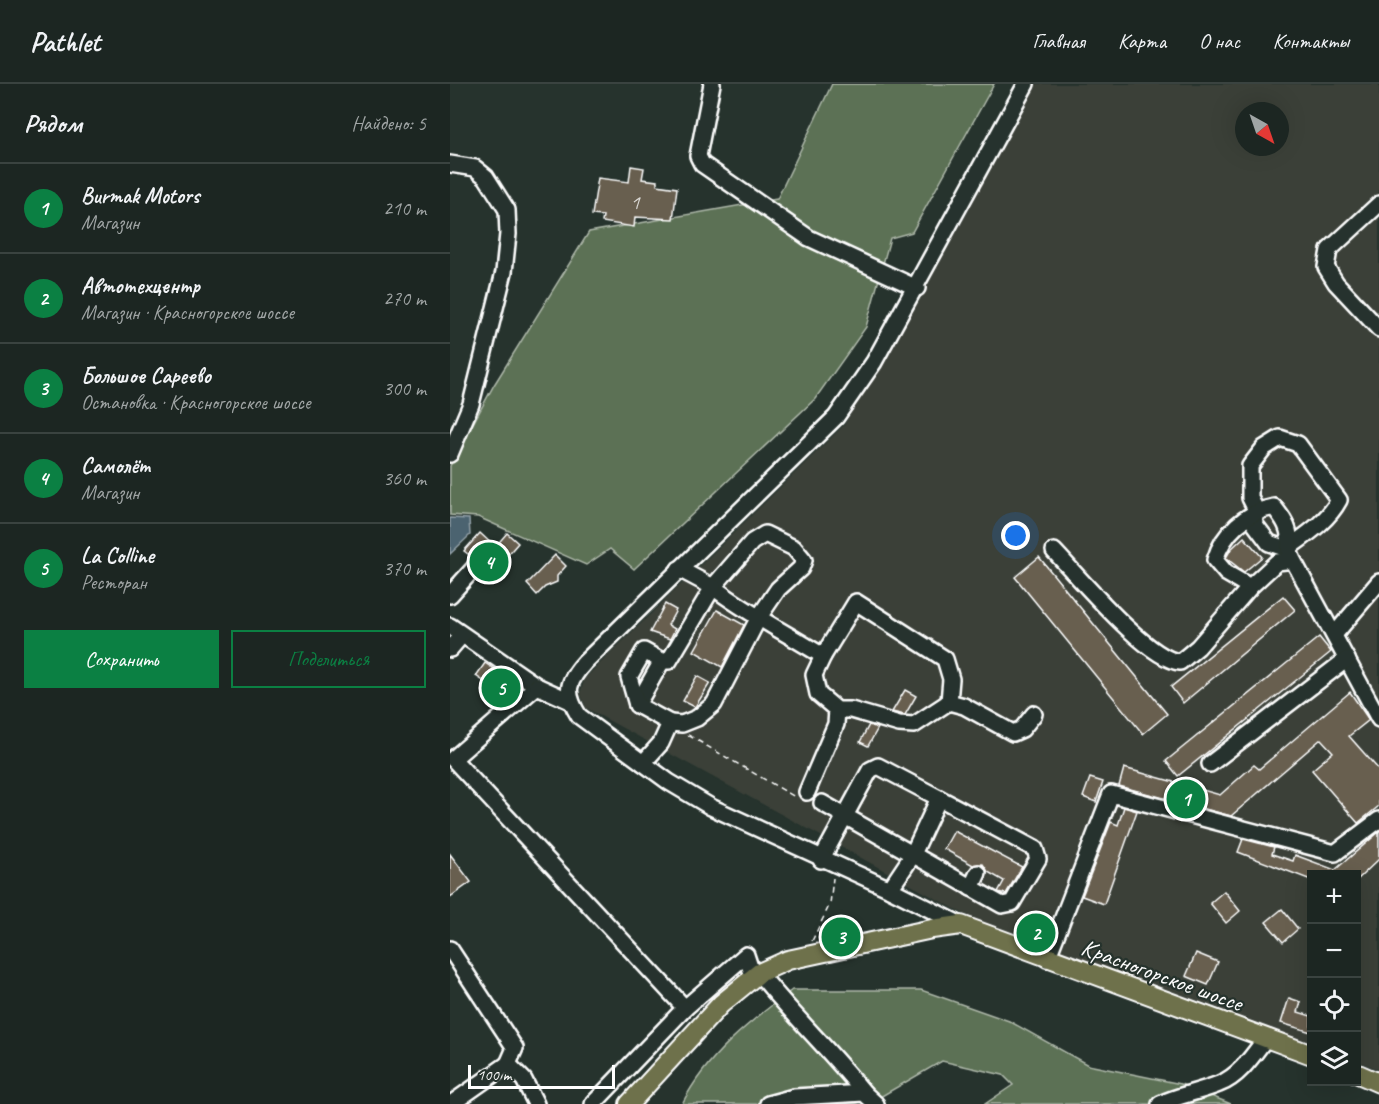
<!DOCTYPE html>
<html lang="ru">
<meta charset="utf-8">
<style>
:root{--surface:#1c2622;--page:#252e2a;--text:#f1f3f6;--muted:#a0a5a5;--line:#3a4340;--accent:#0b8043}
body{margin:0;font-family:Caveat,sans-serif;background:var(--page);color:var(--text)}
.controls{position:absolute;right:18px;bottom:18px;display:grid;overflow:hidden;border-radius:0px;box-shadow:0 6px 24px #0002}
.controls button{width:54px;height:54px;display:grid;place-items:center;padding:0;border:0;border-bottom:2px solid var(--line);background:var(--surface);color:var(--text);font:30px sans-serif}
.compass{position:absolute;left:785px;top:18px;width:54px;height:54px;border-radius:50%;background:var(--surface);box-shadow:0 6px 24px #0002;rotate:140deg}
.scale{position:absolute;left:18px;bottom:15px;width:147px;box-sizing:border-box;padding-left:6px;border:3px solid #fff;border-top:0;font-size:16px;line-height:21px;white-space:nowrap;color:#fff;-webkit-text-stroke:4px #26332d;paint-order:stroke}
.you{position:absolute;left:566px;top:452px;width:21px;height:21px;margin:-15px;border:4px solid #fff;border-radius:50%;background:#1a73e8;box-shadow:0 0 0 9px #1a73e833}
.badge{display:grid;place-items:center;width:39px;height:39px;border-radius:50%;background:var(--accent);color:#fff;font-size:20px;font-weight:700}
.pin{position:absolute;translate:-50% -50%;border:3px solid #fff;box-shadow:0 2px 6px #0006}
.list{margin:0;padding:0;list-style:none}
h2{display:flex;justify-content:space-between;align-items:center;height:78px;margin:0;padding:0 24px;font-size:26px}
h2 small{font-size:20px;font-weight:400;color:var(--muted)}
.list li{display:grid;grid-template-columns:39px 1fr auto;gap:18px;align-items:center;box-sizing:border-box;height:90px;padding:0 24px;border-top:2px solid var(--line)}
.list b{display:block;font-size:22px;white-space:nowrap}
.list p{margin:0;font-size:20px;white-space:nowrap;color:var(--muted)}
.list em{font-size:20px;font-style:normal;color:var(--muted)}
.actions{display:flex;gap:12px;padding:18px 24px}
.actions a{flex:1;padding:14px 0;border:2px solid var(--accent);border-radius:0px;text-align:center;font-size:21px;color:var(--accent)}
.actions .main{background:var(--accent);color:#fff}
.icon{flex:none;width:33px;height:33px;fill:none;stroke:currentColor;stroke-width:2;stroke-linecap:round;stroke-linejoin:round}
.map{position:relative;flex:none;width:929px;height:1020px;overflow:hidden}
header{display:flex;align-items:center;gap:36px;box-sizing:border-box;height:84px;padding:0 30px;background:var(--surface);border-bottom:2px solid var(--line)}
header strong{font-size:28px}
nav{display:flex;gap:33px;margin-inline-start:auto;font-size:21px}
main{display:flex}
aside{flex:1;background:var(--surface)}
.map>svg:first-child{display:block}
</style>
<header>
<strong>Pathlet</strong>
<nav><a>Главная</a><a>Карта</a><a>О нас</a><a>Контакты</a></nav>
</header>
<main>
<aside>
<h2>Рядом<small>Найдено: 5</small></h2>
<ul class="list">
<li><span class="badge">1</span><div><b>Burmak Motors</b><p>Магазин</p></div><em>210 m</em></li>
<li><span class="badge">2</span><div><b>Автотехцентр</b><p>Магазин · Красногорское шоссе</p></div><em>270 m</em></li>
<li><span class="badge">3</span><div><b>Большое Сареево</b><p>Остановка · Красногорское шоссе</p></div><em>300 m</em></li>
<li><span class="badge">4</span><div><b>Самолёт</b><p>Магазин</p></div><em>360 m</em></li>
<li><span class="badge">5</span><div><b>La Colline</b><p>Ресторан</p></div><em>370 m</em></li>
</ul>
<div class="actions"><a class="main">Сохранить</a><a>Поделиться</a></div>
</aside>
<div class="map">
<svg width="929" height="1020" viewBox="0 0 929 1020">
<rect width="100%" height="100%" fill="#26332d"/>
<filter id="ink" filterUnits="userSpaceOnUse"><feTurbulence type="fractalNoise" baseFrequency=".0167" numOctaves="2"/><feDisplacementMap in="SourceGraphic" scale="12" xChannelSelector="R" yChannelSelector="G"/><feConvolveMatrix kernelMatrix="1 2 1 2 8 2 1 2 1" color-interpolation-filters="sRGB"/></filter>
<g filter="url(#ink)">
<path fill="#3a4038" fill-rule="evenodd" d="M582,0H929V986L907,977L906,790H862L861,961L547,848L136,624L130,609L135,594L394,341L516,131ZM794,27H830V63H794Z"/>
<g fill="#5c7155" stroke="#aeb8aa" stroke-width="1.5">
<polygon points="382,0 544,0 462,148 440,154 416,243 365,315 184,485 160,465 136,481 28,433 0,431 0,382 44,301 139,148 327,115"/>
<path d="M342,906H471L559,937L638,981L731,1000L781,1020H535L563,1001L553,991L492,977L430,1013L405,1020H232C257,971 299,938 342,906Z"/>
</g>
<polygon fill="#4b636f" stroke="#93a1a9" stroke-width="1.5" points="0,434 19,435 20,451 0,470"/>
<g fill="#675f50" stroke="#fff" stroke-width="1.5">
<polygon points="181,82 194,84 192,95 207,97 207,101 227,104 223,135 185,133 184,143 152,138 153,132 142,131 148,94 179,98"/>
<polygon points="30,449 45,463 57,449 68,459 41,490 35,485 32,474 22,473 14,467"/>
<polygon points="794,453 812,473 794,488 776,474 781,465"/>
<polygon points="105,471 116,482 107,492 107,498 95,503 87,511 77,500"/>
<polygon points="589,473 717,630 693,650 565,493"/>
<polygon points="833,512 845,526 733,619 721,603"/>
<polygon points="215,520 226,526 218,541 225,545 220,555 200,548"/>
<polygon points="267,526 294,541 272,583 244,567"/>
<polygon points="869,553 881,568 728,692 716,677"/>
<polygon points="35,579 69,602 47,624 37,618 41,612 33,607 38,600 26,592"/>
<polygon points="247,592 260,599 245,623 233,617"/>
<polygon points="455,606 466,612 455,631 442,628"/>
<polygon points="900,608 919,636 899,652 929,686 929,722 908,739 862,686 883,668 871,655 781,732 669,702 674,684 770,711 804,681 809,685"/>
<polygon points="419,641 428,644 418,662 410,658"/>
<polygon points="640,694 653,698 646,718 633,713"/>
<polygon points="674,723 687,727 654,820 632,812 661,738 668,741"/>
<polygon points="504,747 572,783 556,810 548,808 554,797 538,788 533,780 523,781 494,765"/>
<polygon points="929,748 929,775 906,797 906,790 861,790 861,796 788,768 793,755 824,763 822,770 843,777 845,771 885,786"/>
<polygon points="0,770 21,798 0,813"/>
<polygon points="774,807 790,827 776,839 760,819"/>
<polygon points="832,825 848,845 833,858 816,838"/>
<polygon points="585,838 599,843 593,857 580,852"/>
<polygon points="746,869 768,878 758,901 736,892"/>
<polygon points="839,914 851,918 848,928 861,932 861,948 831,939"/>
</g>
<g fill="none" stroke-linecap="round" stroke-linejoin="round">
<g stroke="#fff" stroke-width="20">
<g id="minor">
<polyline points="262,0 248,72 252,80 359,154 467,204"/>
<polyline points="0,80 25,84 36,93 57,126 58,150 54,188 21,320 0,370"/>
<polyline points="929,120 879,166 876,183 886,199 929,245"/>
<path d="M830,354L848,360L889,416C878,437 856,451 837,465L819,459L804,439L806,426L800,414V382L814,364Z"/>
<path d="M604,467C629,493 698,576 730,578L748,563L800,503"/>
<path d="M843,476L827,478L800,503L776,489L765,476C773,449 796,428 824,423C831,432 839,442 839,453C839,464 838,466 843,476L929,635"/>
<polyline points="0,511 26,482"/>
<polyline points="0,542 87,602 120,617"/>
<polyline points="884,551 929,498"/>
<polyline points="0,565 12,551"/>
<polyline points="373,572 364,591 368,610 387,626 401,626 449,640 464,641 499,618"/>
<polyline points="87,602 3,675 235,924 296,871 303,892"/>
<polyline points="187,621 212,577"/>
<path d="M220,639L232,640L247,634L264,620L309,533L328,505L351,484L354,476L344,464L315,450L302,458L263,503C297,529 336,549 373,572L406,518L495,575L501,595L499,618L514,622L563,649L572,645L584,630"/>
<polyline points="193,679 211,659 220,639 187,621 179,593 194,567 212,577 219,577 263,503 229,485"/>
<polyline points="760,680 897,575"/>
<polyline points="357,708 386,640 387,626"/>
<polyline points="372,719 552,821 562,819 588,775 585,765 489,714"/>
<polyline points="371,776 420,686 428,682 489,714 462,772 440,805"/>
<polyline points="521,804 528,789"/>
<path d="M511,841L440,805L261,723L219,698L129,632C114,608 117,598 135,578L386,333L424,278L576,0"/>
<polyline points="0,865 65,964 58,980"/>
<polyline points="597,875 661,710 885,769 929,736"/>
<path d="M309,889C342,931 381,967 414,1009"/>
<polyline points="1,1020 58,980 74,996 86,1020"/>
<polyline points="143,1020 235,924"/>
<polyline points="318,1020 344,1013 414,1009 426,1020"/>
<path d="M710,1020C729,1011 749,1008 769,1000C789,993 804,970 816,954"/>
</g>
</g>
<g stroke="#fff" stroke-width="22">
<g id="major">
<polyline points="906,989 929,999"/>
<polyline points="179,1020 271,920 309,889 338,876 482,845 511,841 862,971"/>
</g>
</g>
<g stroke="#fff" stroke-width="1.5" stroke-dasharray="6 4.5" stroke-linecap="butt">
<polyline points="238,651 345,713"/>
<polyline points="362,857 380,820 383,794"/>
</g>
<use href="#minor" stroke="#26332d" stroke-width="15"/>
<use href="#major" stroke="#6e714b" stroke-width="18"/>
</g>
</g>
<g text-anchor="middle" stroke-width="4.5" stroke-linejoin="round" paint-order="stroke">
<g font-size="21" fill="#d9d7d3">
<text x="185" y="125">1</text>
</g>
<g font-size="24" fill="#fff" stroke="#26332d">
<text transform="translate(712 891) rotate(20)" y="8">Красногорское шоссе</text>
</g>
</g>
</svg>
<div class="controls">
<button>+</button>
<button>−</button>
<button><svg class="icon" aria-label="locate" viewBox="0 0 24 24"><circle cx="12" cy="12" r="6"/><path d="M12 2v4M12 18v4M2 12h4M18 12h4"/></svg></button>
<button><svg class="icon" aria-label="layers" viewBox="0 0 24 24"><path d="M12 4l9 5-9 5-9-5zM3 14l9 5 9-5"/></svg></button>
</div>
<svg class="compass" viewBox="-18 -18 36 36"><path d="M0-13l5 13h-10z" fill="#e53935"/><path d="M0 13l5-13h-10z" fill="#a0a5a5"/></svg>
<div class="scale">100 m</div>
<div class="you"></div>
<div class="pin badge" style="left:736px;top:715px">1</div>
<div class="pin badge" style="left:586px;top:849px">2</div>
<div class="pin badge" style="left:391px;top:853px">3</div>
<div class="pin badge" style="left:39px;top:478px">4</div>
<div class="pin badge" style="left:51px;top:604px">5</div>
</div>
</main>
